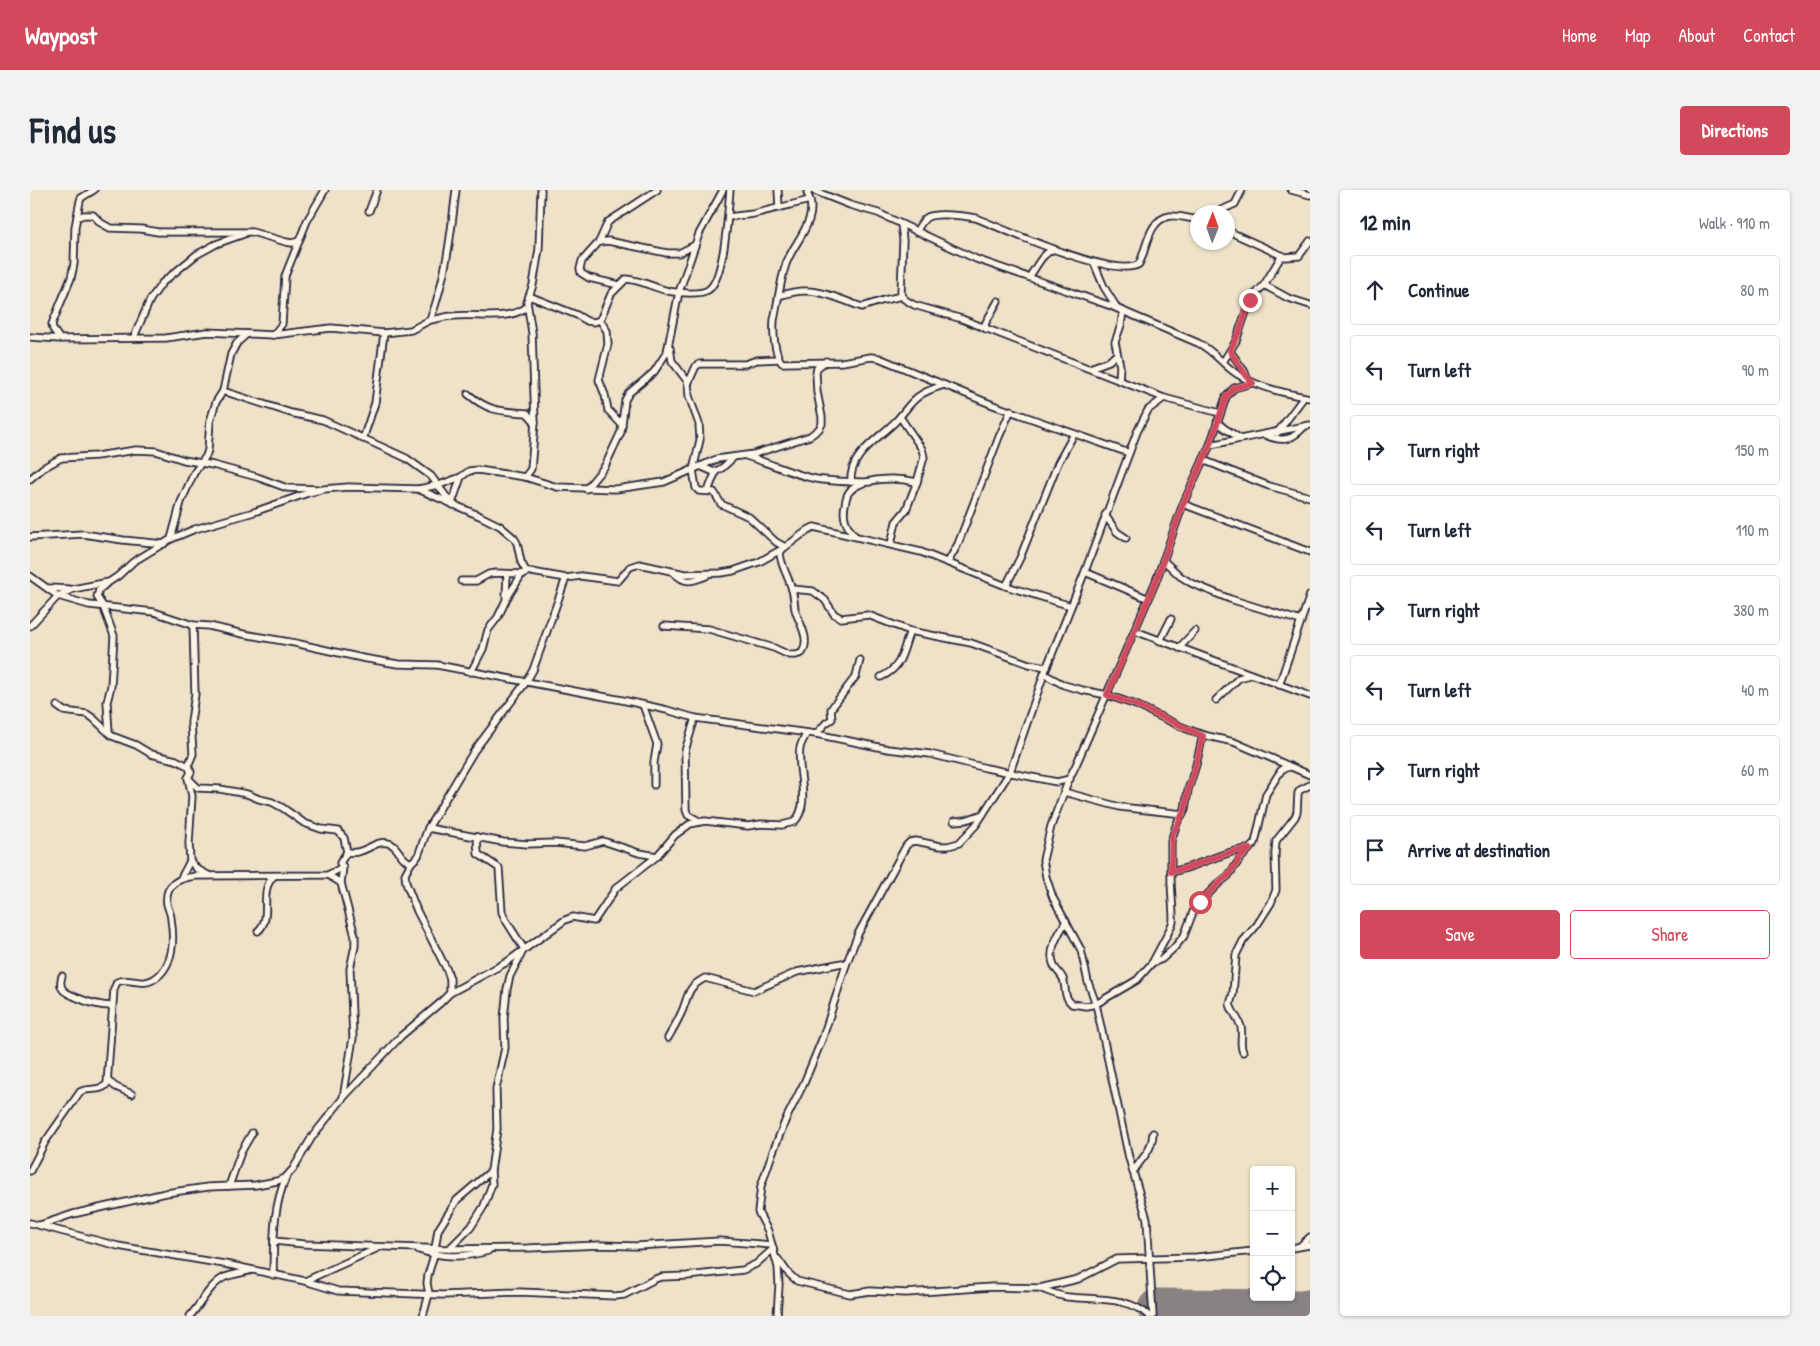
<!DOCTYPE html>
<meta charset="utf-8">
<style>
:root{--surface:#fff;--page:#f2f2f3;--text:#1f2937;--muted:#747a83;--line:#e0e1e3;--accent:#d1495b}
body{margin:0;font-family:"Patrick Hand",sans-serif;background:var(--page);color:var(--text)}
.controls{position:absolute;right:15px;bottom:15px;display:grid;overflow:hidden;border-radius:5px;box-shadow:0 1px 4px #0004}
.controls button{width:45px;height:45px;display:grid;place-items:center;padding:0;border:0;border-bottom:1px solid var(--line);background:var(--surface);color:var(--text);font:25px sans-serif}
.compass{position:absolute;left:1160px;top:15px;width:45px;height:45px;border-radius:50%;background:var(--surface);box-shadow:0 1px 4px #0004;rotate:1deg}
.stop{position:absolute;width:15px;height:15px;margin:-11px;border:4px solid #d1495b;border-radius:50%;background:#fff}
.stop.end{background:#d1495b;border-color:#fff;box-shadow:0 1px 5px #0008}
.list{margin:0;padding:0;list-style:none}
h2{display:flex;justify-content:space-between;align-items:center;height:65px;margin:0;padding:0 20px;font-size:21px}
h2 small{font-size:16px;font-weight:400;color:var(--muted)}
.list li{display:grid;grid-template-columns:32px 1fr auto;gap:15px;align-items:center;box-sizing:border-box;height:70px;margin:0 10px 10px;padding:0 10px;border:1px solid var(--line);border-radius:5px}
.list b{display:block;font-size:19px;white-space:nowrap}
.list em{font-size:16px;font-style:normal;color:var(--muted)}
.actions{display:flex;gap:10px;padding:15px 20px}
.actions a{flex:1;padding:11px 0;border:1px solid var(--accent);border-radius:5px;text-align:center;font-size:18px;color:var(--accent)}
.actions .main{background:var(--accent);color:#fff}
.icon{flex:none;width:28px;height:28px;fill:none;stroke:currentColor;stroke-width:2;stroke-linecap:round;stroke-linejoin:round}
.map{position:relative;flex:none;width:1280px;height:1126px;overflow:hidden;border-radius:5px}
header{display:flex;align-items:center;gap:30px;box-sizing:border-box;height:70px;padding:0 25px;background:var(--accent);color:#fff}
header strong{font-size:24px}
nav{display:flex;gap:28px;margin-inline-start:auto;font-size:18px}
.intro{display:flex;align-items:center;justify-content:space-between;box-sizing:border-box;height:120px;padding:0 30px}
h1{margin:0;font-size:35px}
.button{padding:12px 22px;border-radius:5px;background:var(--accent);color:#fff;font-size:18px;font-weight:700}
main{display:flex;gap:30px;padding:0 30px}
aside{flex:1;background:var(--surface);border-radius:5px;box-shadow:0 1px 4px #0004}
.map>svg:first-child{display:block}
</style>
<header>
<strong>Waypost</strong>
<nav><a>Home</a><a>Map</a><a>About</a><a>Contact</a></nav>
</header>
<div class="intro"><h1>Find us</h1><a class="button">Directions</a></div>
<main>
<div class="map">
<svg width="1280" height="1126" viewBox="0 0 1280 1126">
<rect width="100%" height="100%" fill="#efe2c9"/>
<filter id="ink" filterUnits="userSpaceOnUse"><feTurbulence type="fractalNoise" baseFrequency=".02" numOctaves="2"/><feDisplacementMap in="SourceGraphic" scale="10" xChannelSelector="R" yChannelSelector="G"/><feConvolveMatrix kernelMatrix="1 2 1 2 8 2 1 2 1" color-interpolation-filters="sRGB"/></filter>
<g filter="url(#ink)">
<g fill="none" stroke-linecap="round" stroke-linejoin="round">
<polyline stroke="#888282" stroke-width="41" points="1128,1119 1280,1120"/>
<g stroke="#22223b" stroke-width="9">
<g id="minor">
<polyline points="748,0 749,18"/>
<path d="M780,0L777,3C791,29 764,51 756,74C750,92 748,112 744,130C743,143 744,163 752,173L812,172L841,167L849,168L963,215L1099,263"/>
<path d="M782,0L820,15L848,23L946,69L1081,116L1168,153C1183,160 1193,175 1207,184C1230,198 1254,203 1280,208"/>
<polyline points="1261,0 1280,5"/>
<polyline points="339,21 347,0"/>
<polyline points="1187,22 1205,14 1212,0"/>
<polyline points="47,27 54,25 63,25 71,33 80,38 111,39 128,42 222,42 256,52 262,53 269,51"/>
<polyline points="698,27 723,24 780,10"/>
<polyline points="871,34 873,50 871,102 874,109 884,115 932,129 1134,208 1190,223"/>
<polyline points="1198,41 1255,67 1269,66 1280,51"/>
<path d="M886,42C889,37 892,31 896,28C904,22 935,26 946,28C973,39 1086,90 1109,74C1117,59 1118,29 1140,26C1149,25 1158,29 1168,29"/>
<polyline points="569,52 578,51 637,63 649,63 665,55"/>
<polyline points="1064,73 1074,97 1087,118"/>
<path d="M999,87C1007,77 1011,64 1024,59"/>
<polyline points="589,95 559,88 551,83 550,79 552,71 569,52 578,32 627,0"/>
<polyline points="1234,95 1258,108 1280,115"/>
<path d="M499,106L547,125L557,131L564,132L570,130L581,104L596,89C613,90 627,100 644,102C653,103 670,105 678,100C695,89 698,20 700,0"/>
<path d="M749,106C783,94 801,106 832,117L854,110L872,106"/>
<path d="M400,130C408,129 416,126 423,126C448,123 476,132 497,117"/>
<polyline points="570,130 577,141 578,154 569,190 575,205 578,220 592,235"/>
<polyline points="956,139 955,134 968,111"/>
<polyline points="243,145 252,134 255,86 277,31 295,0"/>
<path d="M0,147L30,149L136,148L177,142L243,145L301,138L354,143L381,140L400,130C416,89 421,44 426,0"/>
<polyline points="104,147 120,110 132,93 166,65 186,54 214,44"/>
<polyline points="29,148 23,139 22,134 41,88 44,74 45,37 50,11 51,8 64,0"/>
<polyline points="640,158 642,171 658,192 659,206 669,234 670,250 663,280 666,298 669,301 684,302 691,314 719,327 746,352 755,357"/>
<polyline points="1200,161 1215,182 1217,189"/>
<polyline points="1193,172 1206,151 1220,110 1234,95 1252,65"/>
<polyline points="1060,178 1079,171 1086,165"/>
<polyline points="1089,190 1090,176 1085,152 1091,135 1093,121"/>
<polyline points="658,194 666,176 670,174 715,174 727,170 749,169"/>
<polyline points="193,201 261,223 293,230 376,268 401,286 421,313"/>
<path d="M438,204C459,222 471,221 497,223L505,232"/>
<polyline points="1187,232 1194,238 1211,249"/>
<polyline points="1247,243 1274,207"/>
<path d="M1235,245C1254,253 1262,250 1275,236"/>
<polyline points="333,249 345,213 354,143"/>
<polyline points="1180,255 1280,235"/>
<path d="M716,266C740,273 762,284 786,289C804,292 822,292 840,292"/>
<polyline points="1173,270 1239,296 1280,307"/>
<polyline points="670,276 684,282 692,278 704,267"/>
<polyline points="495,287 501,279 505,232 502,143 497,112 503,95 509,59 511,0"/>
<polyline points="0,289 13,278 31,268 66,266 106,260 126,261 154,270 183,275 227,287 257,298 288,299"/>
<path d="M821,292C819,265 848,249 865,232C874,223 879,213 889,206C897,200 905,198 914,195"/>
<polyline points="388,299 409,295 431,287 439,281 448,280 495,287 527,297 586,299 634,292 687,269 724,264 780,246 789,239 792,234 792,227 787,202 786,183 787,178 796,171"/>
<polyline points="556,299 575,276 591,242 595,210 599,203 624,182 637,162 649,102 669,44 693,0"/>
<polyline points="678,301 686,281"/>
<polyline points="1153,314 1280,362"/>
<polyline points="423,315 422,313 431,287"/>
<polyline points="1075,325 1087,342 1096,348"/>
<path d="M825,346C817,337 812,328 815,315C816,310 816,305 820,301C835,286 869,288 887,292"/>
<polyline points="0,347 53,344 93,350 134,354"/>
<polyline points="141,349 151,312 164,283 176,266 178,260 180,231 186,212 193,201 201,164 207,153 217,144"/>
<polyline points="861,354 866,332 876,320 887,292 894,267 892,259 870,227"/>
<polyline points="1133,370 1150,386 1161,393 1200,409 1271,431"/>
<polyline points="918,372 928,354 969,247 981,220"/>
<path d="M643,382C655,394 661,392 676,386"/>
<polyline points="1055,382 1119,409"/>
<polyline points="0,386 28,406 59,415 124,422 163,435 179,436 213,444 265,453 332,468 368,474 407,475 592,510 637,520 665,528 786,544 858,559 900,564 956,578 1027,592 1040,589"/>
<polyline points="431,391 446,391 459,384 466,383 495,384"/>
<polyline points="77,393 69,400 67,407 73,416 84,446 81,496 77,512 79,542"/>
<polyline points="976,396 990,368 1028,273 1044,244"/>
<polyline points="19,398 39,399"/>
<polyline points="762,399 783,401 795,410 804,424 811,428 838,425 880,441 941,453 999,474 1017,477"/>
<polyline points="476,407 477,384"/>
<polyline points="0,436 28,406 43,399 79,392 88,386 103,372 141,349 165,339 224,322 278,303 294,299 318,297 388,299 450,326 470,336 484,348 487,353 491,372 496,381 536,388 551,386 588,391 600,377 609,374 655,384 691,383 703,381 729,372 754,358 778,340 784,337 891,362 976,396 1041,416"/>
<path d="M634,436L679,439L744,458L759,465H766L772,463C781,448 769,434 765,419C764,413 764,406 762,400C759,387 751,377 750,363L752,360"/>
<polyline points="1105,441 1280,506"/>
<polyline points="1130,451 1141,429"/>
<polyline points="1149,458 1165,441"/>
<polyline points="441,482 453,459 458,440 468,427 477,408 492,384"/>
<polyline points="1014,484 1034,495 1052,500 1077,505 1106,515 1152,537 1173,545 1204,552 1280,585"/>
<path d="M851,487C873,477 872,461 880,441"/>
<polyline points="1249,495 1280,405"/>
<polyline points="1186,510 1209,488 1220,485"/>
<polyline points="613,515 627,554 624,572 624,595"/>
<polyline points="27,516 34,521 57,524 63,528 82,546 106,555 121,564 146,570 158,576"/>
<polyline points="665,528 655,561 656,620 658,625 669,631"/>
<polyline points="786,544 796,533 802,529 801,519 826,486 830,470"/>
<polyline points="158,588 168,598 190,599 217,604 229,609 242,612 253,618 274,633 291,639 308,641 314,648 317,662 310,673 313,677 311,693 325,746 325,756 320,779 323,848 313,908"/>
<polyline points="1034,602 1090,617 1153,624"/>
<polyline points="924,631 936,630 953,624"/>
<polyline points="398,638 473,652 497,654 525,653 555,656 573,651 609,663 627,666"/>
<path d="M317,662C336,665 343,650 358,653C368,654 369,669 381,673L388,666L398,638L444,561L496,492L503,480L536,388"/>
<polyline points="160,671 167,679 178,685"/>
<polyline points="381,673 375,684 376,693 387,721 417,780 420,789 420,803"/>
<path d="M1141,682C1168,677 1192,661 1219,659"/>
<polyline points="298,685 311,693"/>
<polyline points="151,688 160,671 159,653 162,606 158,588 161,582 158,576 163,564 161,532 165,504 163,435"/>
<path d="M1036,731C1029,744 1017,760 1024,776C1027,782 1033,785 1034,792C1036,802 1034,807 1042,814L1056,816L1066,814L1107,790L1122,773L1137,745L1143,732V725L1141,692V651L1147,633L1155,619L1158,600L1166,575L1173,545"/>
<path d="M228,741C244,727 227,702 244,686"/>
<polyline points="1122,773 1132,769 1144,758 1154,746 1165,717 1189,693 1198,686 1210,669 1225,653 1236,604 1252,579 1260,577"/>
<path d="M32,786C27,801 37,803 48,808C60,813 69,816 82,816"/>
<path d="M638,848C643,839 649,829 653,819C659,803 658,797 675,788L724,801L767,782L812,773L816,775"/>
<path d="M1213,862C1209,854 1213,846 1211,837C1209,829 1202,822 1200,814L1203,804L1206,765L1213,751L1227,735L1241,713L1246,700L1245,664L1246,651L1265,627L1267,622L1268,603L1270,600L1280,595"/>
<polyline points="78,891 86,897 102,904"/>
<path d="M0,981L15,952L50,902C59,897 71,902 77,894L84,799L87,792C100,786 112,799 127,787C144,773 144,748 141,729C141,724 138,719 137,714C134,693 150,688 166,686L298,685L313,677"/>
<path d="M1103,982C1112,967 1122,962 1123,943"/>
<polyline points="199,996 211,962 222,943"/>
<polyline points="0,1033 88,1056 200,1075 275,1091 308,1101 413,1105 489,1102 586,1106 594,1105 625,1089 631,1087 657,1086 713,1080 726,1074 743,1059"/>
<path d="M10,1035L43,1024L136,1003L178,997L226,995L247,991L256,987L263,979L282,947L313,908L371,846L409,814L420,803L477,772L535,730L543,727L564,731L586,698L626,667L645,645L660,634L675,631L718,636L731,634L752,635L764,632C782,615 766,579 770,558C771,553 774,548 777,543"/>
<polyline points="244,1051 274,1054 418,1059 498,1058 570,1055 606,1056 690,1051 742,1055 743,1058"/>
<polyline points="1270,1056 1280,1047"/>
<polyline points="1261,1058 1280,1055"/>
<polyline points="419,1059 441,1037 454,1016 462,994 461,981 467,939 466,899 475,858 474,828 477,799 480,786 494,759 475,729 472,722 469,678 448,664 447,647"/>
<path d="M389,1060C413,1068 434,1068 458,1061"/>
<polyline points="748,1069 758,1083 767,1091 820,1104 840,1101 876,1103 962,1097 1010,1098 1048,1089 1087,1069 1167,1067 1224,1061"/>
<path d="M243,1085C244,1049 242,1021 256,987"/>
<polyline points="275,1091 348,1058"/>
<path d="M1012,1099C1020,1102 1029,1106 1038,1107C1064,1110 1099,1106 1119,1126"/>
<path d="M160,1126C171,1114 180,1094 195,1087C203,1084 213,1083 222,1080"/>
<polyline points="393,1126 399,1104 397,1093 398,1085 404,1065 408,1040 427,1010 461,981"/>
<polyline points="747,1126 749,1095 748,1077 738,1041 728,1022 731,996 742,964 756,929 774,893 793,847 816,775 828,744 876,656 880,652 886,651 910,656 918,656 929,653 946,635 980,582 1014,484 1054,384 1107,242 1118,220 1134,208"/>
<polyline points="1123,1126 1117,1029 1099,968 1066,814 1058,792 1051,760 1023,708 1016,687 1013,670 1021,636 1039,589 1046,575 1126,391 1153,314 1180,255 1196,207 1204,198 1223,193"/>
</g>
</g>
<use href="#minor" stroke="#fcf5e5" stroke-width="5.5"/>
</g>
</g>
<g fill="none" stroke-linecap="round" stroke-linejoin="round" filter="url(#ink)">
<path stroke="#d1495b" stroke-width="6" d="M1170,712L1192,690L1198,686L1210,668L1220,659C1192,661 1168,677 1141,682L1142,646L1155,619L1158,600L1166,575L1173,546L1106,515L1077,505L1126,391L1153,314L1180,255L1196,207L1204,198L1223,193C1217,189 1205,168 1200,161L1210,140L1220,110"/>
</g>
</svg>
<div class="controls">
<button>+</button>
<button>−</button>
<button><svg class="icon" aria-label="locate" viewBox="0 0 24 24"><circle cx="12" cy="12" r="6"/><path d="M12 2v4M12 18v4M2 12h4M18 12h4"/></svg></button>
</div>
<svg class="compass" viewBox="-18 -18 36 36"><path d="M0-13l5 13h-10z" fill="#e53935"/><path d="M0 13l5-13h-10z" fill="#747a83"/></svg>
<div class="stop" style="left:1170px;top:712px"></div>
<div class="stop end" style="left:1220px;top:110px"></div>
</div>
<aside>
<h2>12 min<small>Walk · 910 m</small></h2>
<ul class="list">
<li><svg class="icon" aria-label="ahead" viewBox="0 0 24 24"><path d="M12 20V5M6 11l6-6 6 6"/></svg><div><b>Continue</b></div><em>80 m</em></li>
<li><svg class="icon" aria-label="left" viewBox="0 0 24 24"><path d="M17 20v-9H6M10 6l-5 5 5 5"/></svg><div><b>Turn left</b></div><em>90 m</em></li>
<li><svg class="icon" aria-label="right" viewBox="0 0 24 24"><path d="M7 20v-9h11M14 6l5 5-5 5"/></svg><div><b>Turn right</b></div><em>150 m</em></li>
<li><svg class="icon" aria-label="left" viewBox="0 0 24 24"><path d="M17 20v-9H6M10 6l-5 5 5 5"/></svg><div><b>Turn left</b></div><em>110 m</em></li>
<li><svg class="icon" aria-label="right" viewBox="0 0 24 24"><path d="M7 20v-9h11M14 6l5 5-5 5"/></svg><div><b>Turn right</b></div><em>380 m</em></li>
<li><svg class="icon" aria-label="left" viewBox="0 0 24 24"><path d="M17 20v-9H6M10 6l-5 5 5 5"/></svg><div><b>Turn left</b></div><em>40 m</em></li>
<li><svg class="icon" aria-label="right" viewBox="0 0 24 24"><path d="M7 20v-9h11M14 6l5 5-5 5"/></svg><div><b>Turn right</b></div><em>60 m</em></li>
<li><svg class="icon" aria-label="arrive" viewBox="0 0 24 24"><path d="M6 21V4h12l-3 4 3 4H6"/></svg><div><b>Arrive at destination</b></div></li>
</ul>
<div class="actions"><a class="main">Save</a><a>Share</a></div>
</aside>
</main>
